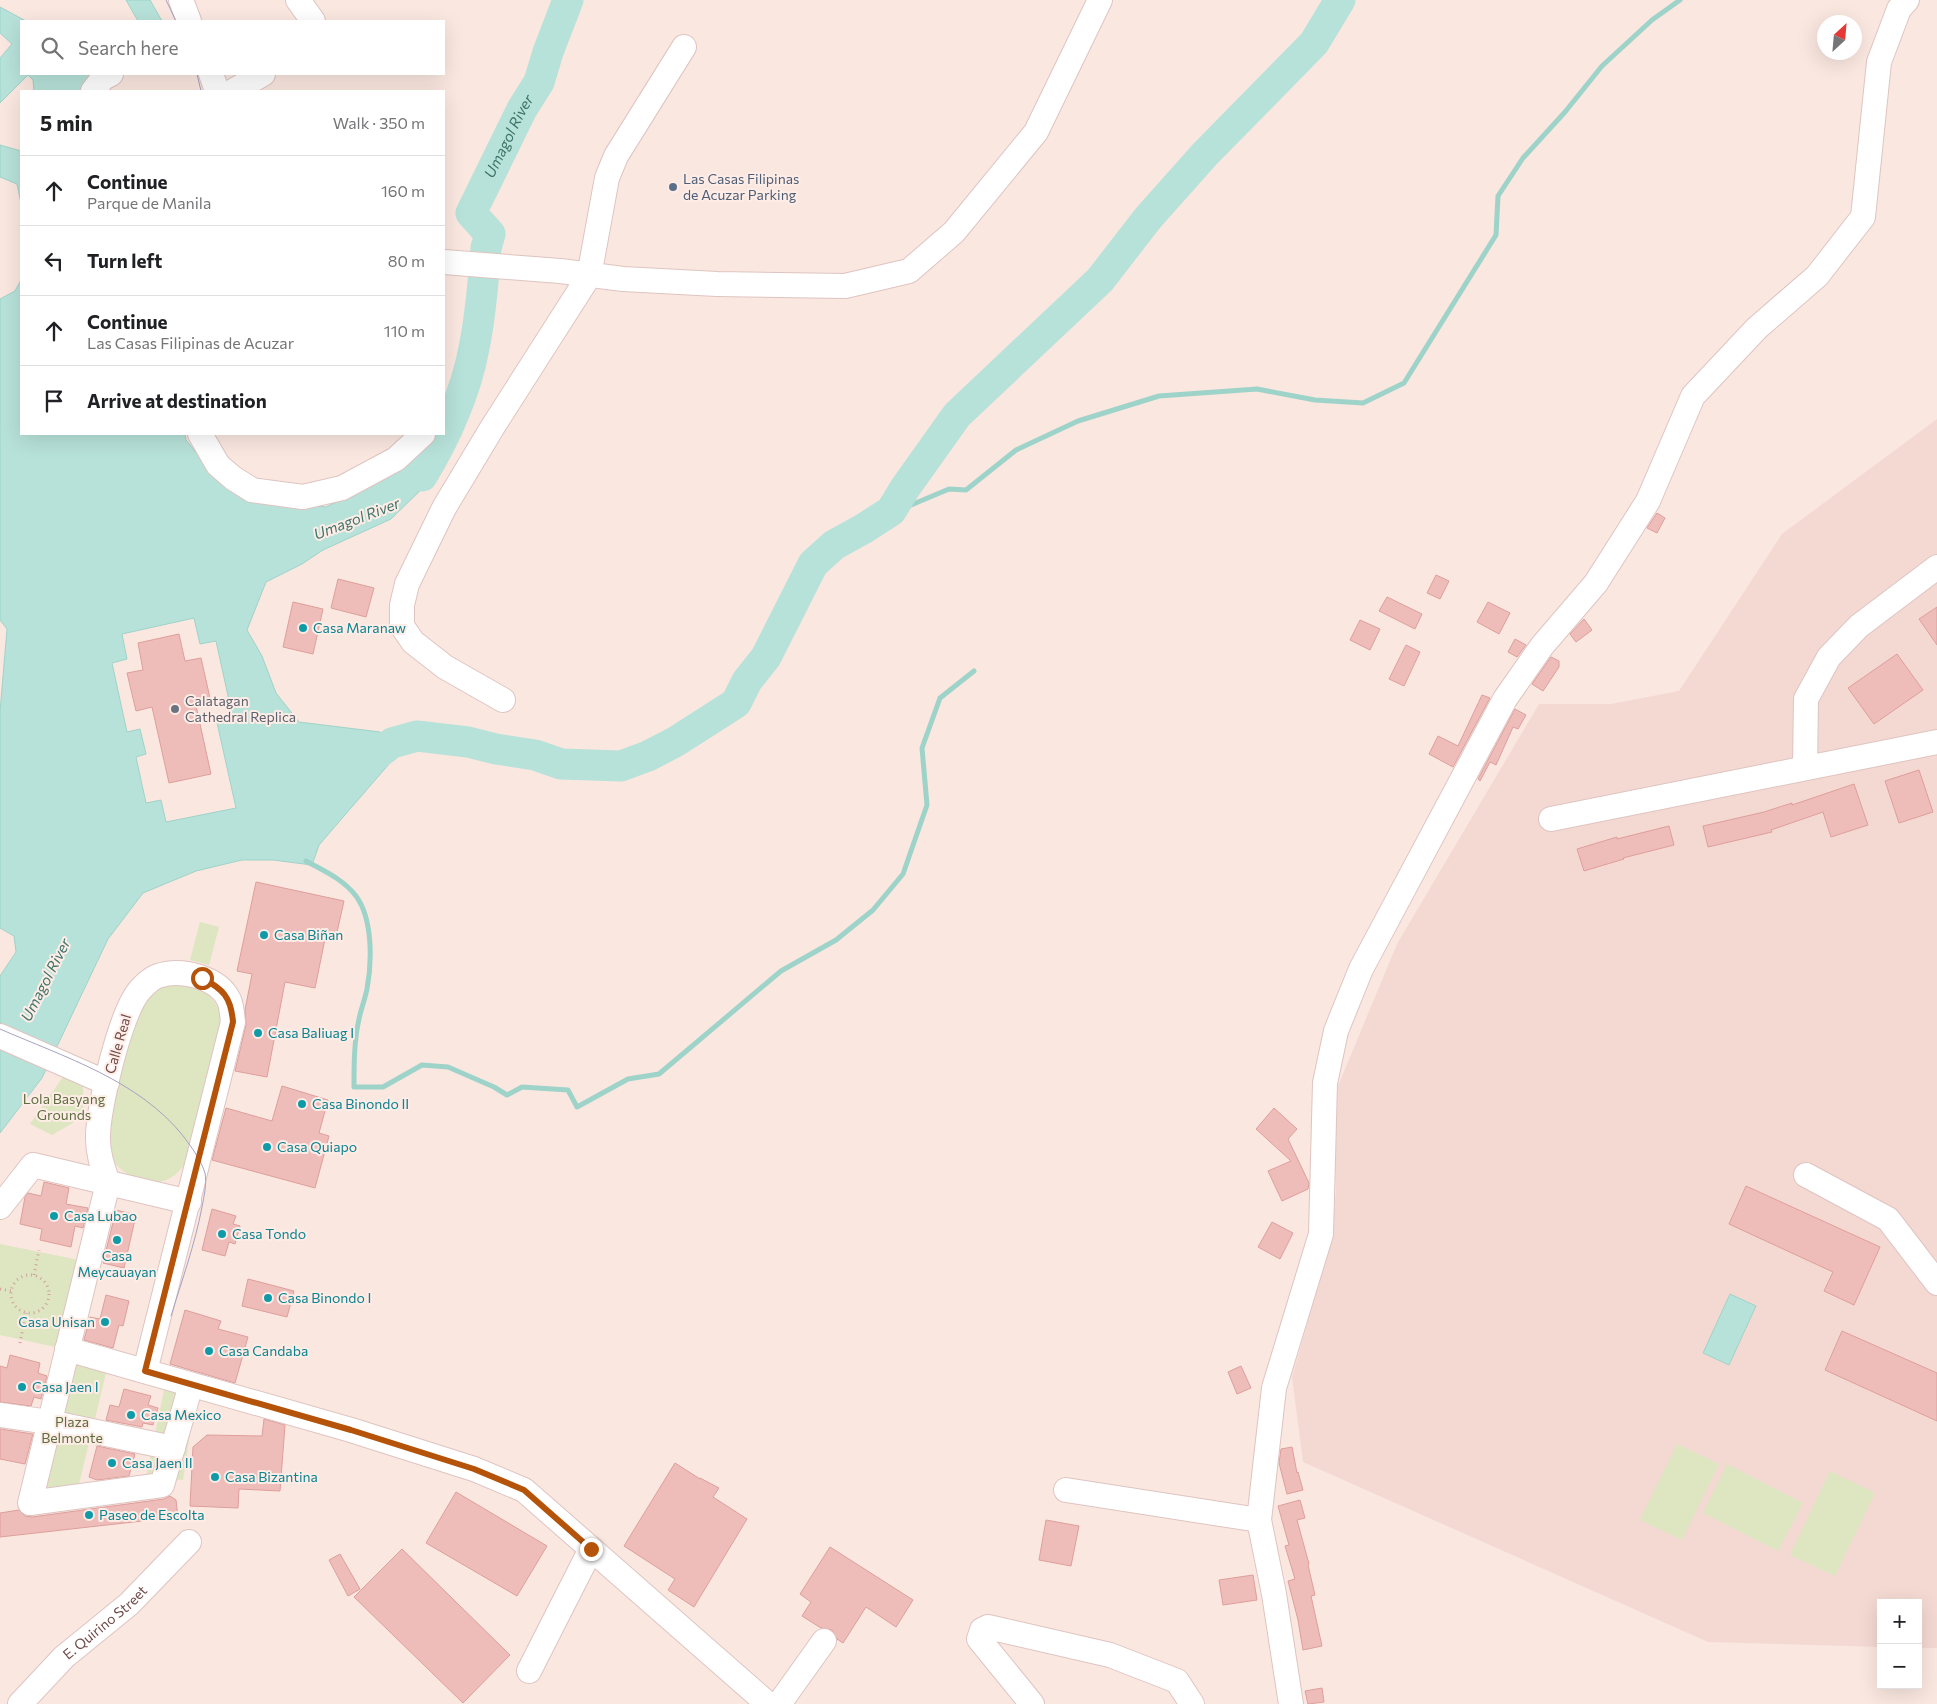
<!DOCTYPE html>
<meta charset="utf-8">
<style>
:root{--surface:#fff;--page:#f2f2f2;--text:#202124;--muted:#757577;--line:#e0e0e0}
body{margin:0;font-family:Commissioner,sans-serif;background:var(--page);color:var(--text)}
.controls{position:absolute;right:15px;bottom:15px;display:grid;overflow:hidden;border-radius:0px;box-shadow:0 5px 20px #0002}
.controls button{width:45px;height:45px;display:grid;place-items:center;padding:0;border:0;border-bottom:1px solid var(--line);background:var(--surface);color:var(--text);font:25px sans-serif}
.compass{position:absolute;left:1817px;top:15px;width:45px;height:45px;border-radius:50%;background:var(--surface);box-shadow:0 5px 20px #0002;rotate:26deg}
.stop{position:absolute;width:15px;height:15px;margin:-11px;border:4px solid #b45309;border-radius:50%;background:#fff}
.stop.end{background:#b45309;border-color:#fff;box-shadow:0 1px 5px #0008}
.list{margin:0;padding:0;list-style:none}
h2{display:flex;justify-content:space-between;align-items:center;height:65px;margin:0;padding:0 20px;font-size:21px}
h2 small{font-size:16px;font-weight:400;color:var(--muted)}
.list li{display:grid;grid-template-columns:32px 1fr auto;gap:15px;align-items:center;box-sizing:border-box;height:70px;padding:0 20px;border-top:1px solid var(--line)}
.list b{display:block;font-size:19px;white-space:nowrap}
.list p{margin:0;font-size:16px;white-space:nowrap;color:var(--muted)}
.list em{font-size:16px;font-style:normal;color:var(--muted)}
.icon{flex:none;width:28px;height:28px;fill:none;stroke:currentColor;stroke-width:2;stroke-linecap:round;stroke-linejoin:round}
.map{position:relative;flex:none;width:1937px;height:1704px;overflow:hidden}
.search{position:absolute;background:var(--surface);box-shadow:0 5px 20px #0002;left:20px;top:20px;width:425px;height:55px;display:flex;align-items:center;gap:12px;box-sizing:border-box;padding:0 18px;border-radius:0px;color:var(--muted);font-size:19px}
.panel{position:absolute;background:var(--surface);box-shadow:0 5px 20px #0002;left:20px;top:90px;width:425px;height:345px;border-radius:0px}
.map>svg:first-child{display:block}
</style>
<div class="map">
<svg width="1937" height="1704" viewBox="0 0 1937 1704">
<rect width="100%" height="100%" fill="#fae7e0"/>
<polygon fill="#f3d9d2" points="1937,419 1937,1648 1918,1648 1918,1603 1881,1603 1881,1647 1708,1642 1303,1462 1292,1377 1329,1248 1336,1191 1333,1098 1397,944 1539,704 1611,704 1679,691 1782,534"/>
<g fill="#dde6c0">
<polygon points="200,922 219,927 209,965 190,960"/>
<path d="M171,983L192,984L208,994L220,1010L223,1029L189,1156C186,1161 183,1168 178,1172C156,1195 118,1175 106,1151C104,1146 106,1137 106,1132L137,1010L154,990Z"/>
<polygon points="63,1077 83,1086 83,1117 52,1135 30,1124"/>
<polygon points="0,1244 79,1260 60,1348 0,1335"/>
<polygon points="71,1359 107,1369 77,1492 37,1494"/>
<polygon points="164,1390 196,1394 183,1480 146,1478"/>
<polygon points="1677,1444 1719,1464 1682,1540 1640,1520"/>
<polygon points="1727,1464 1803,1503 1778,1551 1703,1513"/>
<polygon points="1830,1471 1875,1493 1835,1576 1790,1555"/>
</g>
<g fill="#b7e2d9" stroke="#9ed3c9" fill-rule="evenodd">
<polygon points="126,0 150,0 162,21 138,21"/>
<polygon points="0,7 26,21 21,21 21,74 99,74 87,91 34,91 33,80 28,75 0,103 0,58 12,44 0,33"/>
<polygon points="0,145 21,151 21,203 17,184 0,177"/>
<path d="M21,280V434H185L186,440L214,475L260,502L326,507L394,474L431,435L447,442L438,470L429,482L391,519L323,550L302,564L266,582L247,630L262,656L276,693L299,722L380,732L392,743L402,749L319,845L312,865L273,860H242L196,871L143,893L108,939L42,1078L0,1133V976L16,952L14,936L0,928V712L7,629L0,620V299L15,291ZM194,618L200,644L216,641L232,714L216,718L236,808L166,822L161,800L146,803L136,757L146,754L140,729L127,732L112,663L127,659L122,634Z"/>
<polygon points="1730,1294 1756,1306 1729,1365 1703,1353"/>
</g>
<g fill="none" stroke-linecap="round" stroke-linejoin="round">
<g stroke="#9ed3c9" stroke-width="5">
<polyline points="891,511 911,505 949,489 966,490 1016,450 1078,421 1159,396 1257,389 1315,400 1363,403 1404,383 1496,235 1498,196 1523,158 1565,112 1602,66 1652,20 1680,0"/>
<path d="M306,861C324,871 343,879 356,896C373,919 372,963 367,989C365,999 361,1009 359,1019C354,1041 354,1064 354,1087H383L422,1065L448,1067L494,1087L507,1095L522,1087L568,1090L577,1107L628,1079L659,1074L781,971L836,940L873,910L903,874L927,805L922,748L940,698L974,671"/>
</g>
<g stroke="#b7e2d9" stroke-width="31">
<path id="s1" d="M422,476C445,439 466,392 474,348C481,315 483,282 486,248L490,234L471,213L522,109L539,82L548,52L568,0"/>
<polyline points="359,768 392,743 417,736 468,742 496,749 535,755 561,764 621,766 648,756 675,742 736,703 747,681 766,657 813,564 834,545 863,529 891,511 905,488 957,415 1100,280 1148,218 1205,154 1314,43 1340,0"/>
</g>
</g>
<g fill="#eebdba" stroke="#df9e9b">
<polygon points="1657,513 1665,518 1657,533 1647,528"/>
<polygon points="1436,575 1449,581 1440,599 1427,593"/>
<polygon points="338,579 374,588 366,617 331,608"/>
<polygon points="1387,597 1422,614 1415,629 1379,611"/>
<polygon points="293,602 323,609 313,654 283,647"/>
<polygon points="1488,602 1510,613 1499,634 1477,622"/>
<polygon points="1937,607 1937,645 1919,619"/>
<polygon points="1584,619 1592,630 1576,642 1570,634"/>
<polygon points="1360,620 1380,629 1370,650 1350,640"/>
<polygon points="179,634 185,661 201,658 210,698 195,701 211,774 169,783 152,707 136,711 127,673 143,670 138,643"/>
<polygon points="1515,639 1526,645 1517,657 1508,652"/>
<polygon points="1406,645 1420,652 1404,686 1389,679"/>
<polygon points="1897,654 1923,690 1874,724 1848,688"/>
<polygon points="1551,657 1559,661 1559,667 1543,691 1532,684"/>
<polygon points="1482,695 1490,698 1453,767 1429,754 1438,736 1458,746"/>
<polygon points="1515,709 1526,715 1518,729 1513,727 1496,765 1490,762 1480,781 1478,779"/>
<polygon points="1919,770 1933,812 1899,823 1885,781"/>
<polygon points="1854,784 1868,825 1831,837 1823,812 1771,830 1772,832 1708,847 1703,826 1764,812 1792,803 1792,805"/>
<polygon points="1669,826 1674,845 1623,858 1624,859 1584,871 1577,849 1617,837 1617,839"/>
<polygon points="256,882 344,901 335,941 325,939 315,988 285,982 267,1077 235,1071 246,1025 245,1010 252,974 237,971"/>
<polygon points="282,1086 328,1100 319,1133 329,1136 315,1188 212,1160 226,1108 272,1121"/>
<polygon points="1274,1108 1297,1129 1288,1139 1309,1183 1308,1189 1282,1201 1268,1171 1291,1161 1256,1129"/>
<polygon points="44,1182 69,1188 66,1204 88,1208 83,1228 75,1226 71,1247 40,1240 42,1229 20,1224 25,1197 28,1193 41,1196"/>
<polygon points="1746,1186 1880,1247 1854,1305 1824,1291 1833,1272 1729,1224"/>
<polygon points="212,1209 236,1216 233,1224 240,1226 235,1244 229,1242 225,1256 202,1250"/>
<polygon points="116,1210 136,1215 124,1268 103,1263"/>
<polygon points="1272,1222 1293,1233 1280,1259 1258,1247"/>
<polygon points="248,1279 294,1291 287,1317 242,1306"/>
<polygon points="106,1295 129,1301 123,1326 119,1325 113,1348 84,1340 90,1317 100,1319"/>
<polygon points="185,1310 221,1321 218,1329 248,1337 235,1383 170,1364"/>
<polygon points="1842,1331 1937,1373 1937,1421 1825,1370"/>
<polygon points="10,1355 40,1363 38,1373 47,1376 41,1399 34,1397 31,1406 0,1402 0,1366 7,1368"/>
<polygon points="1241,1366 1251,1388 1237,1394 1228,1372"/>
<polygon points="124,1389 151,1396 148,1405 158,1408 153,1425 143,1423 142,1427 106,1420 110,1405 119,1407"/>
<polygon points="264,1419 285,1425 280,1491 239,1489 238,1508 190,1506 193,1447 207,1435 262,1436"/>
<polygon points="0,1429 33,1434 25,1464 0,1459"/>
<polygon points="97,1446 135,1454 129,1476 97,1480 89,1477"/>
<polygon points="1292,1447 1297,1473 1298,1472 1303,1490 1287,1494 1279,1463 1281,1449"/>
<polygon points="675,1463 700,1479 700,1478 719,1488 713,1497 747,1519 694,1607 668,1590 675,1579 624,1546"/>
<polygon points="456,1492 547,1546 517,1596 426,1543"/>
<polygon points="170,1496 176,1500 178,1517 0,1537 0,1513 19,1510 25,1516 32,1517 164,1499"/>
<polygon points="1300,1500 1305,1518 1297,1520 1309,1564 1308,1565 1315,1595 1311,1596 1322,1646 1303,1650 1298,1620 1288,1581 1295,1579 1285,1546 1289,1545 1278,1506"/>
<polygon points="1046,1520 1079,1526 1071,1566 1039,1560"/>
<polygon points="830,1547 913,1600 896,1627 866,1607 843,1643 837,1639 832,1630 821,1628 802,1616 811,1602 800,1594"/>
<polygon points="402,1549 510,1655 463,1703 354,1597"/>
<polygon points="340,1554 360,1589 348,1596 329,1560"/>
<polygon points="1253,1575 1257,1600 1223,1605 1219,1580"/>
<polygon points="1322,1688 1324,1702 1308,1704 1305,1691"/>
</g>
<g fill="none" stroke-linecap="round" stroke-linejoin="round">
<g stroke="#dfc4c0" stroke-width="26">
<g id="minor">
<polyline points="181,0 189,21"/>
<polyline points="298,0 313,21"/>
<polyline points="211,74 217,91"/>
<polyline points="93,91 103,78 111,74"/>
<polyline points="233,91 263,74"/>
<polyline points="444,262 560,271 623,279 717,284 845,286 909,271 954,232 1036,132 1100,0"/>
<polyline points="200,434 218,465 233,478 252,490 303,497 342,488 396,459 423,434"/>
<polyline points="503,700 445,667 413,642 402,626 402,605 407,584 444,508 492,428 589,276 607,178 616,156 684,47"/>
<polyline points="1805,768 1806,699 1829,657 1859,626 1937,567"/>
<polyline points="1551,819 1937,742"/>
<polyline points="0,1036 107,1083"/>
<polyline points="1806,1175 1888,1219 1937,1283"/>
<polyline points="0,1207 33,1165 189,1202"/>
<polyline points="67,1349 351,1430 474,1469 524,1490 768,1704"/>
<path d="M145,1371L233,1022C232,1015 232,1007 229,1000C218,977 181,968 158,976C152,978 144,985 140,990C121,1010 97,1110 98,1139C98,1155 103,1168 108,1183L30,1503L162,1485L191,1385"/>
<polyline points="0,1415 49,1422 173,1448"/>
<polyline points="1066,1490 1259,1520"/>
<polyline points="529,1671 591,1549"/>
<path id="s2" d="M20,1704L64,1657L129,1604L189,1542"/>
<polyline points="779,1704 824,1641"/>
<polyline points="1032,1704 979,1639 982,1630 988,1627 1110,1655 1177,1681 1192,1704"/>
<polyline points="1291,1704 1274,1594 1259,1520 1274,1388 1321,1234 1325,1083 1336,1031 1361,969 1505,699 1542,646 1596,583 1648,501 1693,396 1757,328 1817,276 1863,217 1879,62 1899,9 1907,0"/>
</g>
</g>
<g stroke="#d2a09e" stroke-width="3" stroke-dasharray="1 4" stroke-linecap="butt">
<circle cx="30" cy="1294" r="19"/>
<polyline points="34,1275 39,1250"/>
<polyline points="0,1289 11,1291"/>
<polyline points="20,1343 26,1313"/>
</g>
<use href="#minor" stroke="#fff" stroke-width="24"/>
<g stroke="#a7a1c2" stroke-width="1">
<polyline points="166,0 176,21"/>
<polyline points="197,74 201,91"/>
<path d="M0,1029C64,1057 139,1080 184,1137C192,1148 201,1160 205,1173C207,1184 204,1196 202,1207C195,1244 182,1280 171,1316"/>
</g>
</g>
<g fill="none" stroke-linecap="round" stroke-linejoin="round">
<path stroke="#b45309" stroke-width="6" d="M202,978C223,989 231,997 233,1022L145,1371L351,1430L474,1469L524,1490L591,1549"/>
</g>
<circle fill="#5c6f8a" stroke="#feece6" stroke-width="2" cx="673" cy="187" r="5"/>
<g fill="#0f9aa8" stroke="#feece6" stroke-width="2">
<circle cx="303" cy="628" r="5"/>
<circle cx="264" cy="935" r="5"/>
<circle cx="258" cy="1033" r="5"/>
<circle cx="302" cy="1104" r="5"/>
<circle cx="267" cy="1147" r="5"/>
<circle cx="54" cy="1216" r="5"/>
<circle cx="222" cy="1234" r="5"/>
<circle cx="117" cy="1240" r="5"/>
<circle cx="268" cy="1298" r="5"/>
<circle cx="105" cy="1322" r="5"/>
<circle cx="209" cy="1351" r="5"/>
<circle cx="22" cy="1387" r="5"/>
<circle cx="131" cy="1415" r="5"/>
<circle cx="112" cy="1463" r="5"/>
<circle cx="215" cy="1477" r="5"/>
<circle cx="89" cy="1515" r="5"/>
</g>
<circle fill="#6b7280" stroke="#feece6" stroke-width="2" cx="175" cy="709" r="5"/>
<g text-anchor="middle" stroke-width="4" stroke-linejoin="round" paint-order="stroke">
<g font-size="14" fill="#4e5e75" stroke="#feece6" text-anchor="start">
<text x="683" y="184">Las Casas Filipinas<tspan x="683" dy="16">de Acuzar Parking</tspan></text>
</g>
<g font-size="14" fill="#0d838f" stroke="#feece6" text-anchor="start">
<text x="313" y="633">Casa Maranaw</text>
<text x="274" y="940">Casa Biñan</text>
<text x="268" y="1038">Casa Baliuag I</text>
<text x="312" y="1109">Casa Binondo II</text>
<text x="277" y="1152">Casa Quiapo</text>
<text x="64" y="1221">Casa Lubao</text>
<text x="232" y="1239">Casa Tondo</text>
<text x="117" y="1261" text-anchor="middle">Casa<tspan x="117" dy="16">Meycauayan</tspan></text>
<text x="278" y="1303">Casa Binondo I</text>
<text x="95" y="1327" text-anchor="end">Casa Unisan</text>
<text x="219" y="1356">Casa Candaba</text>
<text x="32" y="1392">Casa Jaen I</text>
<text x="141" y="1420">Casa Mexico</text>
<text x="122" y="1468">Casa Jaen II</text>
<text x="225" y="1482">Casa Bizantina</text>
<text x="99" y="1520">Paseo de Escolta</text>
</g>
<g font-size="14" fill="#5b616d" stroke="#feece6" text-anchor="start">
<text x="185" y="706">Calatagan<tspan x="185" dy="16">Cathedral Replica</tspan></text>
</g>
<g font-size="14" fill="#6f4a49" stroke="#feece6">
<text transform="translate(118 1044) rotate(-74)" y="5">Calle Real</text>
<text dy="5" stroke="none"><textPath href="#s2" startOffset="118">E. Quirino Street</textPath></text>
</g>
<g font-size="14" fill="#5e6e40" stroke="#feece6">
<text x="64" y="1104">Lola Basyang<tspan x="64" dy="16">Grounds</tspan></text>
<text x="72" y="1427">Plaza<tspan x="72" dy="16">Belmonte</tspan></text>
</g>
<g font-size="15" font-style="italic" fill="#3f746b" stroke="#feece6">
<text dy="5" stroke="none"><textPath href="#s1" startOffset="368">Umagol River</textPath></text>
<text transform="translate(357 519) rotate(-21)" y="5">Umagol River</text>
<text transform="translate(46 980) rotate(-63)" y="5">Umagol River</text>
</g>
</g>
</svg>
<div class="controls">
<button>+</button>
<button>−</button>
</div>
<svg class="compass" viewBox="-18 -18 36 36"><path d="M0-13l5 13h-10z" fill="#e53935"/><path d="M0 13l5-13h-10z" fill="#757577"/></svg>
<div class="stop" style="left:202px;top:978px"></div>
<div class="stop end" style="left:591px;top:1549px"></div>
<div class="search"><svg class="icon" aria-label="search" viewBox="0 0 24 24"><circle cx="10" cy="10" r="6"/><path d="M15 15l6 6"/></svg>Search here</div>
<section class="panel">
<h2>5 min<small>Walk · 350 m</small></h2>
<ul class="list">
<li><svg class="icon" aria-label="ahead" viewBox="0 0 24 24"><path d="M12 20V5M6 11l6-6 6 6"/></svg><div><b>Continue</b><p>Parque de Manila</p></div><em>160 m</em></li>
<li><svg class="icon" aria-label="left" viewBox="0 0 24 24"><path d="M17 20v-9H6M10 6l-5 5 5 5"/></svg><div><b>Turn left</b></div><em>80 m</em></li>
<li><svg class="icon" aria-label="ahead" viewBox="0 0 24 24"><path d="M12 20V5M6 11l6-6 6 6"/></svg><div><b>Continue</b><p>Las Casas Filipinas de Acuzar</p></div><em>110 m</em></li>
<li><svg class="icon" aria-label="arrive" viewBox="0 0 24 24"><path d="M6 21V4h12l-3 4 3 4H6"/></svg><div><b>Arrive at destination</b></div></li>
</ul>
</section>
</div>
